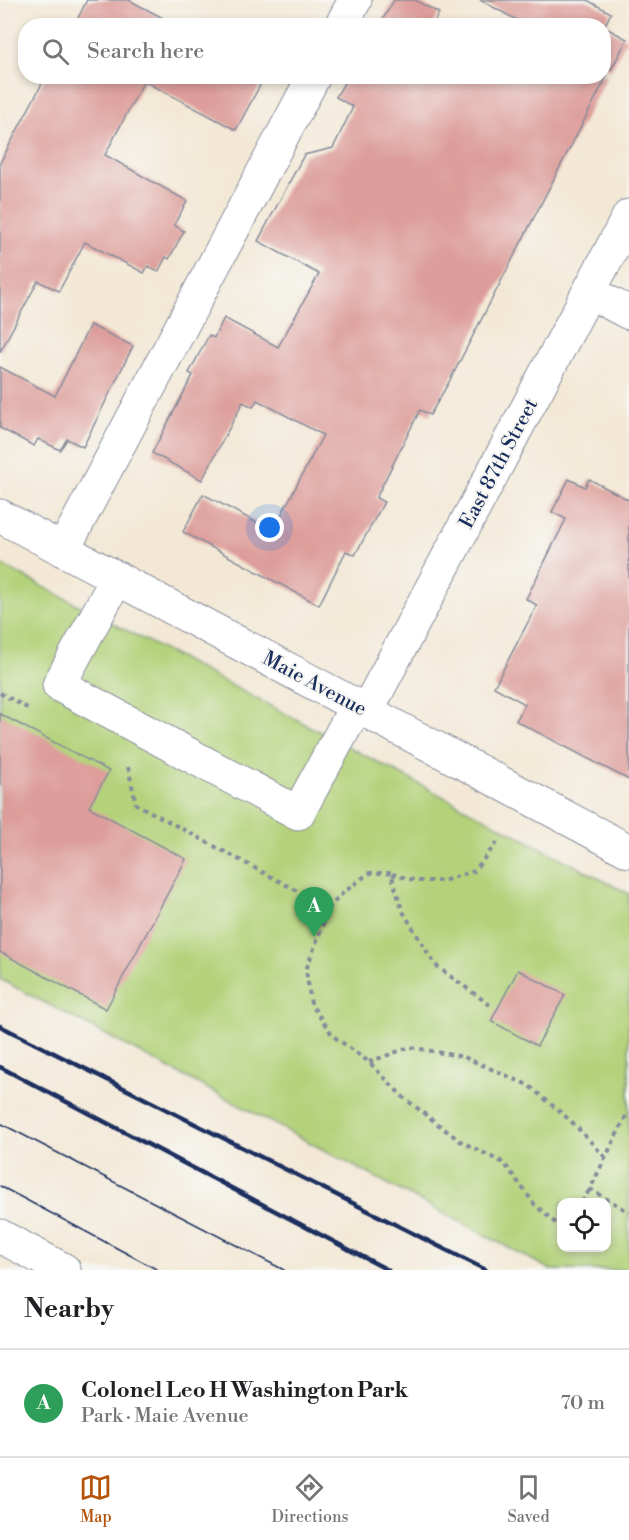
<!DOCTYPE html>
<meta charset="utf-8">
<style>
:root{--surface:#fff;--page:#f6f6f6;--text:#202124;--muted:#757577;--line:#e0e0e0;--accent:#b45309}
body{margin:0;font-family:"Libre Bodoni",serif;background:var(--page);color:var(--text)}
.controls{position:absolute;right:18px;bottom:18px;display:grid;overflow:hidden;border-radius:12px;box-shadow:0 3px 9px #0003}
.controls button{width:54px;height:54px;display:grid;place-items:center;padding:0;border:0;border-bottom:2px solid var(--line);background:var(--surface);color:var(--text);font:30px sans-serif}
.you{position:absolute;left:270px;top:528px;width:21px;height:21px;margin:-15px;border:4px solid #fff;border-radius:50%;background:#1a73e8;box-shadow:0 0 0 9px #1a73e833}
.badge{display:grid;place-items:center;width:39px;height:39px;border-radius:50%;background:var(--accent);color:#fff;font-size:20px;font-weight:700}
.pin{position:absolute;translate:-50% -50px;filter:drop-shadow(0 2px 3px #0008)}
.pin::after{content:'';position:absolute;top:32px;width:21px;height:18px;background:inherit;clip-path:polygon(0 0,100% 0,50% 100%)}
.list{margin:0;padding:0;list-style:none}
h2{display:flex;justify-content:space-between;align-items:center;height:78px;margin:0;padding:0 24px;font-size:26px}
h2 small{font-size:20px;font-weight:400;color:var(--muted)}
.list li{display:grid;grid-template-columns:39px 1fr auto;gap:18px;align-items:center;box-sizing:border-box;height:108px;padding:0 24px;border-top:2px solid var(--line)}
.list b{display:block;font-size:22px;white-space:nowrap}
.list p{margin:0;font-size:20px;white-space:nowrap;color:var(--muted)}
.list em{font-size:20px;font-style:normal;color:var(--muted)}
.icon{flex:none;width:33px;height:33px;fill:none;stroke:currentColor;stroke-width:2;stroke-linecap:round;stroke-linejoin:round}
.map{position:relative;flex:none;width:629px;height:1270px;overflow:hidden}
.search{position:absolute;background:var(--surface);box-shadow:0 3px 9px #0003;left:18px;right:18px;top:18px;height:66px;display:flex;align-items:center;gap:15px;box-sizing:border-box;padding:0 21px;border-radius:24px;color:var(--muted);font-size:22px}
.sheet{height:186px;background:var(--surface)}
nav{display:flex;justify-content:space-around;align-items:center;box-sizing:border-box;height:84px;border-top:2px solid var(--line);background:var(--surface);font-size:16px;color:var(--muted)}
nav a{display:grid;justify-items:center;gap:3px}
nav .on{color:var(--accent)}
.map>svg:first-child{display:block}
</style>
<div class="map">
<svg width="629" height="1270" viewBox="0 0 629 1270">
<rect width="100%" height="100%" fill="#f6f6f2"/>
<filter id="ink" filterUnits="userSpaceOnUse"><feTurbulence type="fractalNoise" baseFrequency=".0167" numOctaves="2"/><feDisplacementMap in="SourceGraphic" scale="12" xChannelSelector="R" yChannelSelector="G"/><feConvolveMatrix kernelMatrix="1 2 1 2 8 2 1 2 1" color-interpolation-filters="sRGB"/></filter>
<filter id="wash" filterUnits="userSpaceOnUse"><feTurbulence type="fractalNoise" baseFrequency=".008" numOctaves="4" result="noise"/><feDisplacementMap in="SourceGraphic" scale="24" xChannelSelector="R" yChannelSelector="G"/><feGaussianBlur stdDeviation="1.35" result="paint"/><feColorMatrix in="noise" values="0 0 0 0 0 0 0 0 0 0 0 0 0 0 0 0 0 1.4 0 .05"/><feComposite in="paint" operator="in"/></filter>
<g filter="url(#wash)">
<rect width="100%" height="100%" fill="#f3e8d5"/>
<path fill="#b3d27a" stroke="#67806c" stroke-width="1.5" fill-rule="evenodd" d="M0,564L629,894V1270H551L0,979ZM562,1202H606V1248H562Z"/>
<g id="blocks">
<g fill="#dd9d9a">
<polygon points="87,0 129,0 178,26 74,26"/>
<polygon points="394,0 415,0 439,13 432,26 379,26"/>
<polygon points="480,0 587,0 611,13 604,27 627,39 611,70 603,66 603,26 528,26"/>
<polygon points="46,76 265,76 236,130 144,81 105,155 187,201 174,225 184,231 169,259 166,257 158,272 148,266 144,273 85,242 59,291 38,281 0,352 0,163"/>
<polygon points="348,76 607,76 448,384 430,415 420,410 376,498 384,502 355,555 346,551 319,605 183,532 203,494 261,525 266,515 278,521 323,435 257,400 253,407 243,402 202,480 152,453 193,375 189,373 209,335 214,338 224,318 278,347 319,274 258,241 304,155 333,148 353,107 336,97"/>
<polygon points="90,325 133,346 83,447 67,439 60,450 38,439 34,446 0,428 0,367 55,396"/>
<polygon points="569,479 585,487 589,479 629,500 629,780 516,721 525,704 494,687 537,605 526,599 566,519 552,512"/>
<polygon points="0,714 109,771 89,807 186,859 106,1009 0,952"/>
<polygon points="518,970 565,995 537,1046 491,1021"/>
</g>
</g>
</g>
<g filter="url(#ink)">
<use href="#blocks" fill-opacity="0" stroke="#878c9a" stroke-width="1.5"/>
<g fill="none" stroke-linecap="round" stroke-linejoin="round">
<g stroke="#878c9a" stroke-width="35">
<g id="minor">
<polyline points="341,26 355,0"/>
<polyline points="589,292 629,313"/>
<polyline points="0,516 629,851"/>
<polyline points="63,550 314,76"/>
<polyline points="117,578 59,685 298,813 357,705"/>
<polyline points="367,710 629,216"/>
<polyline points="0,1236 64,1270"/>
</g>
</g>
<g stroke="#878c9a" stroke-width="4" stroke-dasharray="4.5 4.5" stroke-linecap="butt">
<polyline points="0,693 29,709"/>
<polyline points="128,767 136,804 329,908"/>
<polyline points="392,874 417,881 443,881 474,871 499,840"/>
<polyline points="490,1005 435,965 402,910 391,873 369,873 343,893 329,908 306,970 311,1004 333,1036 369,1062 404,1098 460,1141 504,1163 535,1205 562,1229"/>
<polyline points="369,1062 410,1047 464,1057 528,1085 571,1121 606,1158"/>
<polyline points="626,1116 590,1189 629,1212"/>
<polyline points="582,1202 590,1189"/>
</g>
<use href="#minor" stroke="#fff" stroke-width="33"/>
<g stroke="#1b2f5e" stroke-width="1.5">
<polyline points="0,1123 284,1270"/>
<polyline points="0,1186 158,1270"/>
</g>
<g stroke="#1b2f5e" stroke-width="4.5">
<polyline points="0,1026 486,1270"/>
<polyline points="0,1067 388,1270"/>
</g>
</g>
</g>
<g text-anchor="middle" stroke-width="4.5" stroke-linejoin="round" paint-order="stroke">
<g font-size="20" fill="#1b2f5e" stroke="#f6f6f2">
<text transform="translate(498 463) rotate(-62)" y="7">East 87th Street</text>
<text transform="translate(315 683) rotate(28)" y="7">Maie Avenue</text>
</g>
</g>
</svg>
<div class="controls">
<button><svg class="icon" aria-label="locate" viewBox="0 0 24 24"><circle cx="12" cy="12" r="6"/><path d="M12 2v4M12 18v4M2 12h4M18 12h4"/></svg></button>
</div>
<div class="you"></div>
<div class="pin badge" style="left:314px;top:937px;background:#2e9e5b">A</div>
<div class="search"><svg class="icon" aria-label="search" viewBox="0 0 24 24"><circle cx="10" cy="10" r="6"/><path d="M15 15l6 6"/></svg>Search here</div>
</div>
<section class="sheet">
<h2>Nearby<small></small></h2>
<ul class="list">
<li><span class="badge" style="background:#2e9e5b">A</span><div><b>Colonel Leo H Washington Park</b><p>Park · Maie Avenue</p></div><em>70 m</em></li>
</ul>
</section>
<nav>
<a class="on"><svg class="icon" aria-label="map" viewBox="0 0 24 24"><path d="M3 6l6-2 6 2 6-2v14l-6 2-6-2-6 2zM9 4v14M15 6v14"/></svg>Map</a>
<a><svg class="icon" aria-label="directions" viewBox="0 0 24 24"><path d="M12 3l9 9-9 9-9-9zM9 14v-3h6M13 9l2 2-2 2"/></svg>Directions</a>
<a><svg class="icon" aria-label="saved" viewBox="0 0 24 24"><path d="M7 4h10v16l-5-4-5 4z"/></svg>Saved</a>
</nav>
